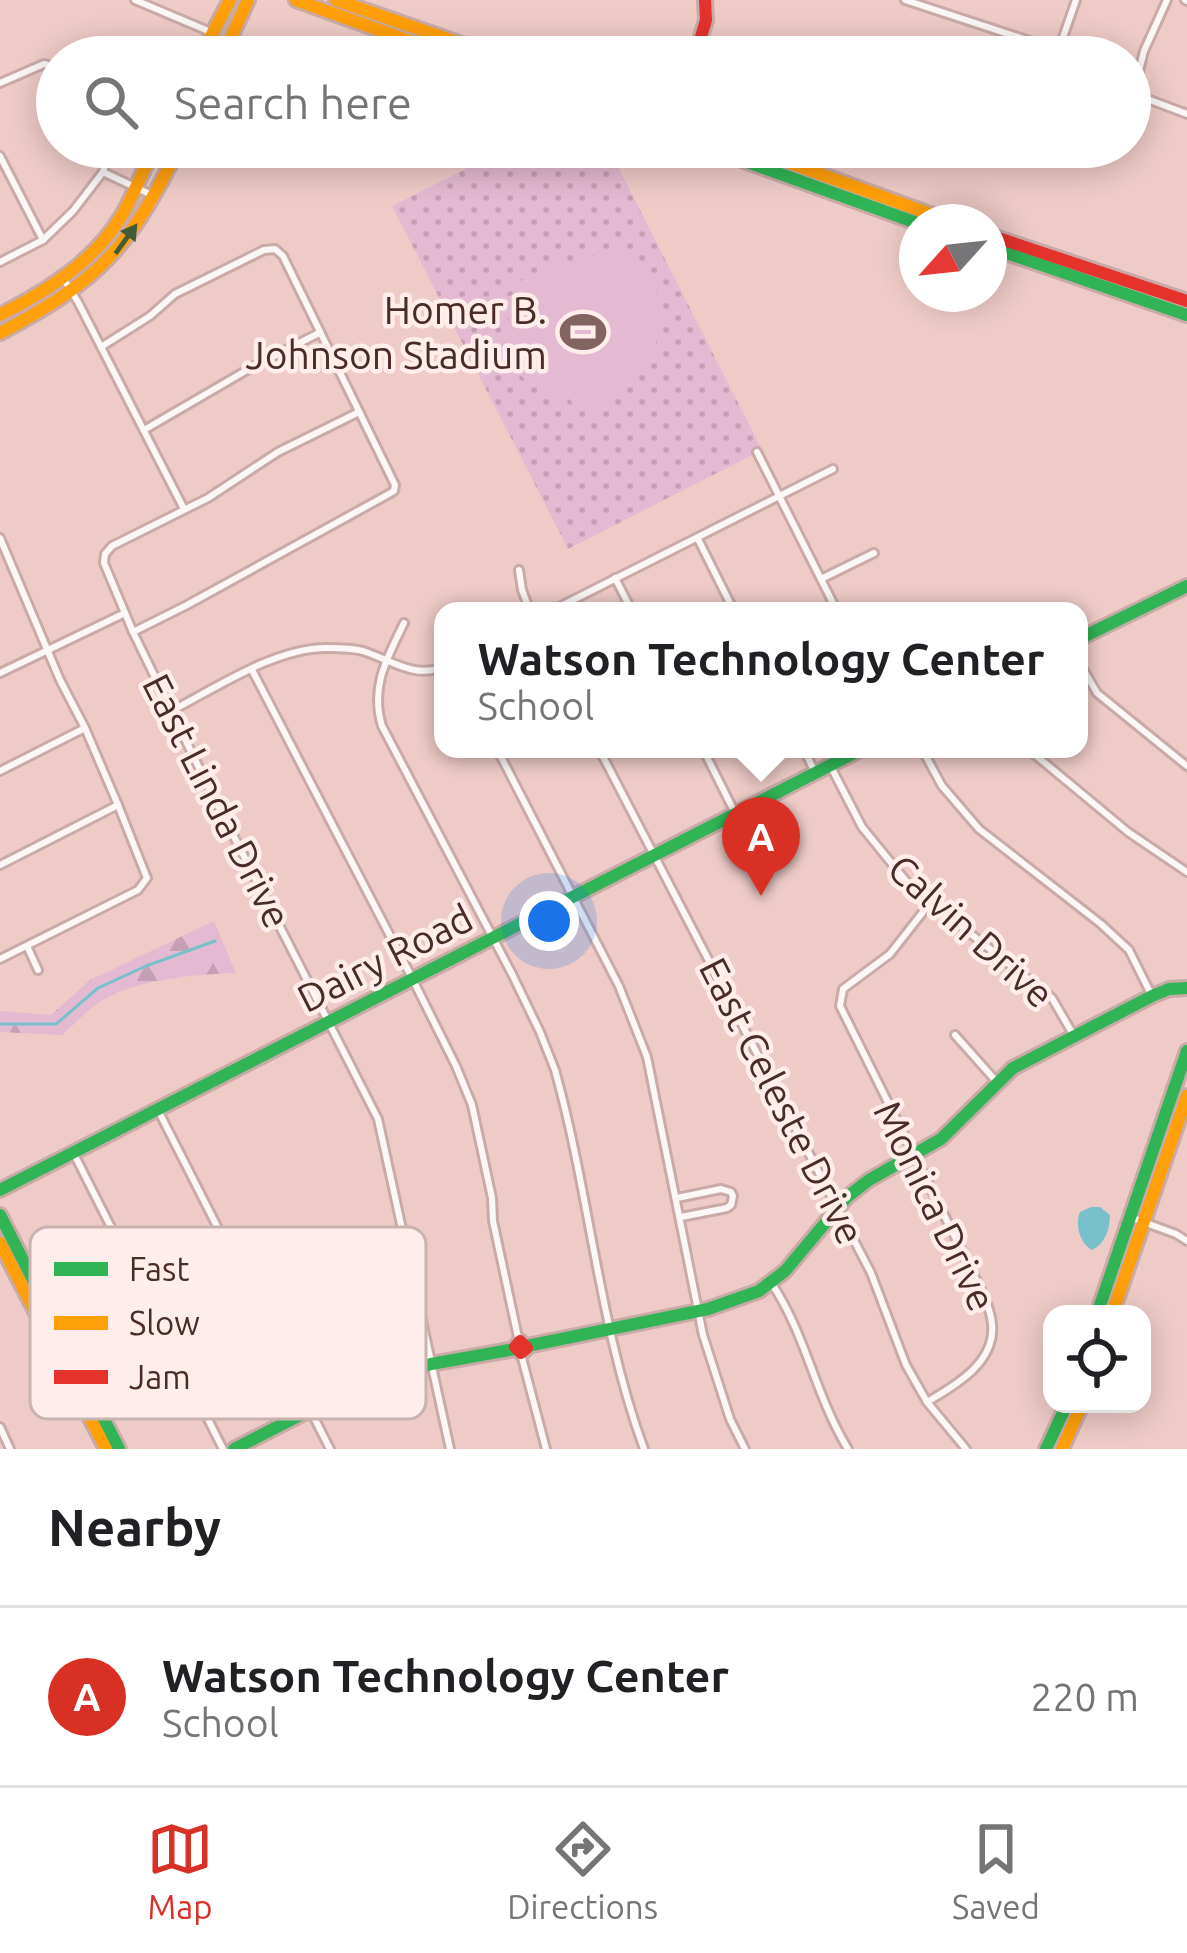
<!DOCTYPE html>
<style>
:root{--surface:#fff;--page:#f2f2f2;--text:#202124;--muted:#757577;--line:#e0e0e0;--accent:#d93025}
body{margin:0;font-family:Ubuntu,sans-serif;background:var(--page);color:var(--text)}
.controls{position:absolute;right:36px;bottom:36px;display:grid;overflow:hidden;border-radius:24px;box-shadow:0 6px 30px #0003}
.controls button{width:108px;height:108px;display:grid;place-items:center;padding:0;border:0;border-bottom:3px solid var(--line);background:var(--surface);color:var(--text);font:60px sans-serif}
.compass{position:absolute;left:899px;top:204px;width:108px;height:108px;border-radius:50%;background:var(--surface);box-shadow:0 6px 30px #0003;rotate:243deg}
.you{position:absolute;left:549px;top:921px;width:42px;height:42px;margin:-30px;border:9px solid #fff;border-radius:50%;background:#1a73e8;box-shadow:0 0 0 18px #1a73e833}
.badge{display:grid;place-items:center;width:78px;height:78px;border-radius:50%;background:var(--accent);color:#fff;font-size:39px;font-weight:700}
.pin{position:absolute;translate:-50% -99px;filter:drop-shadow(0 3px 6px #0008)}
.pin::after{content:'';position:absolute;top:63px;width:42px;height:36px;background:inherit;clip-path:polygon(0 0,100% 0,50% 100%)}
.popup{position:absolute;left:434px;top:602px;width:654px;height:156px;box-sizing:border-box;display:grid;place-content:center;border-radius:24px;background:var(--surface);filter:drop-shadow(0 3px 9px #0005);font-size:39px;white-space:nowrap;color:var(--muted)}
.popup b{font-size:45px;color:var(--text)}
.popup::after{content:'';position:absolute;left:50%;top:100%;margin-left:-24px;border:24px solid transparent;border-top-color:var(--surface)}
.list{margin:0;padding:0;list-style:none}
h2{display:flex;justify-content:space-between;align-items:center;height:156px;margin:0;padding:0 48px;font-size:51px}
h2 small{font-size:39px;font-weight:400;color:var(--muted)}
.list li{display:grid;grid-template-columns:78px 1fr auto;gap:36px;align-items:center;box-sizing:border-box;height:180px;padding:0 48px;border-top:3px solid var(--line)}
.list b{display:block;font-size:45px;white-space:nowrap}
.list p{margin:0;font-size:39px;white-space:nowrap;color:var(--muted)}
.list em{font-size:39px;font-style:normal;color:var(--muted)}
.icon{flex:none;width:66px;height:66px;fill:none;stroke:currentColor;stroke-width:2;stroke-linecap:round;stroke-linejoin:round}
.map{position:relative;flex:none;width:1187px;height:1449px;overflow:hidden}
.search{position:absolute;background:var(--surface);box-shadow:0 6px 30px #0003;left:36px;right:36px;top:36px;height:132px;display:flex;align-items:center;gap:30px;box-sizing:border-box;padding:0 42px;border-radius:66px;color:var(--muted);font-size:45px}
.sheet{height:336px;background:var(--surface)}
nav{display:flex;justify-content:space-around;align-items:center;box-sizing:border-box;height:168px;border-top:3px solid var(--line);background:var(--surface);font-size:33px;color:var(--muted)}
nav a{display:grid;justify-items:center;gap:6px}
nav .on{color:var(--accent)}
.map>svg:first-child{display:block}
</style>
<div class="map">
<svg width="1187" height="1449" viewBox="0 0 1187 1449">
<defs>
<pattern id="grass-dots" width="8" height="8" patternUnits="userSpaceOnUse" patternTransform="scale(3)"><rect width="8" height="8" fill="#e4bad2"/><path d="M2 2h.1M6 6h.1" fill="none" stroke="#c5a0b4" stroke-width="1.8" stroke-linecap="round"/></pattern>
<pattern id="forest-firs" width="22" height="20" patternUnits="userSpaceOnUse" patternTransform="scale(3)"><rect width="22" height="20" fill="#e4bad2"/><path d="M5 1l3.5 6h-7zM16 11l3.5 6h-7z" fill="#c5a0b4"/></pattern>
</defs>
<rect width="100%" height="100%" fill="#eecbc7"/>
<polygon fill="url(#grass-dots)" points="509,147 608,147 762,450 568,549 392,206"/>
<path fill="url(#forest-firs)" d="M214,921L236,973C196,974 131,980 98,1003C85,1012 74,1025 62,1035L0,1032V1011L51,1015L90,980Z"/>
<path fill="#e4bad2" d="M600,253C627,252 642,264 654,288C670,319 664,345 634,364L640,375L621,388L623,393L586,411L583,407L576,410L570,399L552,405L540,381L531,385L518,373L504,379L492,354L505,347L503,329L511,324L499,301L522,290L518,282L564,259L569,266Z"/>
<path fill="#79c1ca" d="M1091,1207H1100L1110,1215C1110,1229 1105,1244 1092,1250C1079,1243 1075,1224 1080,1212Z"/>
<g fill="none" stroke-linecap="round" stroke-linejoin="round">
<polyline stroke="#79c1ca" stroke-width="3" points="0,1024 56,1024 98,988 146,966 215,941"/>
<g stroke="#c9aaa7" stroke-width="12">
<g id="street">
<polyline points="135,0 213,33"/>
<polyline points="905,0 1048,47 1061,43 1076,0"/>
<polyline points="1185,0 1187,1"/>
<polyline points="0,83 44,64 48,65 57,82"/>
<polyline points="1134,94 1187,114"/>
<polyline points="1130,107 1144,51 1167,0"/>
<polyline points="0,156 43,240"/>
<polyline points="103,172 154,196"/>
<polyline points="0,262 43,240 73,211 103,172 110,147"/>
<polyline points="63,278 78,302 184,509"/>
<polyline points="101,347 150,316 175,294 264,250 275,249 283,256 395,485 394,491 387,495 187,605 133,632"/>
<polyline points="359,412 278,452 208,498 112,546 105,554 104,563 133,632 203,776 378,1119 450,1449"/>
<polyline points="144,430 254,366 319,333"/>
<polyline points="757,452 837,611"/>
<polyline points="0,538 60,680 85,728 118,805 147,878 138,890 0,959"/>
<polyline points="698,539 734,611"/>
<polyline points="519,570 522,590 530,611"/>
<polyline points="615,578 632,611"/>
<polyline points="821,579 874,553"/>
<polyline points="551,611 833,469"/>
<path d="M404,623C387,658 370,687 382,726L512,974L540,1032L555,1070C590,1195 599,1327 644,1449"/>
<polyline points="1079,662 1097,693 1187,766"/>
<polyline points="252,670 412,978 456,1066 472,1105 492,1198 493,1221 519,1342"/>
<polyline points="0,673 125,613"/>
<path d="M171,711C216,688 275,648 326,648C338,648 352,648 363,651C391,660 414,679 443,667"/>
<polyline points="497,749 619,986 647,1057 703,1335 730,1419 745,1449"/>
<polyline points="599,749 871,1273 906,1365 927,1402 966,1449"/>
<polyline points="703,749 735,813"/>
<polyline points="804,749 815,773"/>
<polyline points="922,749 942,786 979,829 1101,924 1129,950 1152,996"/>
<polyline points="1028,749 1128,832 1187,872"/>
<polyline points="830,765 862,827 910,886 1052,998 1074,1036"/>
<polyline points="0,771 85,728"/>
<polyline points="0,865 118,805"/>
<polyline points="27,946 38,970"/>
<polyline points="955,1035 996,1081"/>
<polyline points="158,1110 330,1449"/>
<polyline points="73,1152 223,1449"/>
<polyline points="677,1198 721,1189 731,1192 733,1196 731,1205 727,1208 681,1217"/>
<polyline points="1130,1217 1176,1234 1187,1241"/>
<path d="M772,1284C806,1335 815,1395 848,1449"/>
<polyline points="266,1323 321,1296 411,1271"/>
<polyline points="521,1354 546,1449"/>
<path d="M927,1402C954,1386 996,1363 992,1324C990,1303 976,1281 967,1261L840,1006L843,989L890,954L930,903"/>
<polyline points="0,1427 10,1449"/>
</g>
</g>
<g stroke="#c9aaa7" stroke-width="18">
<g id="fast">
<polyline points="705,147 917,223"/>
<polyline points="989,247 1187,315"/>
<polyline points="1079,639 1187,586"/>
<polyline points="0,1190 862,749"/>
<polyline points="0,1215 119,1449"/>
<polyline points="1097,1314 1187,1051"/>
<polyline points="527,1346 708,1309 759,1291 785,1271 847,1197 869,1180 941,1139 1013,1068 1152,996 1169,989 1187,988"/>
<polyline points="234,1449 351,1389 431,1364 515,1349"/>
<polyline points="1046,1449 1067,1404"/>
</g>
</g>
<g stroke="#c9aaa7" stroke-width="18">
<g id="slow">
<polyline points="296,0 454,57"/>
<polyline points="336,0 499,57"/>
<polyline points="200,57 230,0"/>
<polyline points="222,57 248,0"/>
<polyline points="746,147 952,222"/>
<path d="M0,315C47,291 95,261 122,215C135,193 143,169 155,147"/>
<path d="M0,333C99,281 130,247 179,147"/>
<polyline points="0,1243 106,1449"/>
<polyline points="1112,1314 1187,1096"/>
<polyline points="1062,1449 1082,1404"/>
</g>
</g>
<g stroke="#c9aaa7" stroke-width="18">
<g id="jam">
<polyline points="695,57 706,20 705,0"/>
<polyline points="989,235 1187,301"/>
<polygon points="520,1341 527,1348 521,1353 515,1347"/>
</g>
</g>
<use href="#street" stroke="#fcf7f7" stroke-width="6"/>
<use href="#fast" stroke="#30b455" stroke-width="12"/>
<use href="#slow" stroke="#ff9f0a" stroke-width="12"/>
<use href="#jam" stroke="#e5322d" stroke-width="12"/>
</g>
<defs><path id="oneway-solid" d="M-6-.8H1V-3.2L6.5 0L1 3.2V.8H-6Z" transform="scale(3)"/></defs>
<use fill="#415b38" href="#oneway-solid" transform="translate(126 239) rotate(-54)"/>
<defs>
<g id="stadium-bare" transform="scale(3.6)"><path d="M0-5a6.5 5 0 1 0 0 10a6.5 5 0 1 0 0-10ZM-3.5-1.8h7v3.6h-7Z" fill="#836360" stroke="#feedeb" stroke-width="2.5" paint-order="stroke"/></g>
</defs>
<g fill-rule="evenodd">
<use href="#stadium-bare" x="583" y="332"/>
</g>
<g text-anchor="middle" stroke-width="9" stroke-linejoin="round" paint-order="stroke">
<g font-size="39" fill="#4a2b28" stroke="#feedeb" text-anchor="end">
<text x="547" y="324">Homer B.<tspan x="547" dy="45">Johnson Stadium</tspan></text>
</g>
<g font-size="39" fill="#4a2b28" stroke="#feedeb">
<text transform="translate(217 801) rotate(63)" y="14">East Linda Drive</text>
<text transform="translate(971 931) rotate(42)" y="14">Calvin Drive</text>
<text transform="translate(385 958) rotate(-27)" y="14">Dairy Road</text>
<text transform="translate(782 1101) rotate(63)" y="14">East Celeste Drive</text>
<text transform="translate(935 1206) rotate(64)" y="14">Monica Drive</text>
</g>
</g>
<rect x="30" y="1227" width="396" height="192" rx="18" fill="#feedeb" stroke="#c8b3b0" stroke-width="3"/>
<rect x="54" y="1262" width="54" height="14" fill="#30b455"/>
<rect x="54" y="1316" width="54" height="14" fill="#ff9f0a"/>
<rect x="54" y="1370" width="54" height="14" fill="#e5322d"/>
<g font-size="33" fill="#4a2b28">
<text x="129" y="1281">Fast</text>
<text x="129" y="1335">Slow</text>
<text x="129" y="1389">Jam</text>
</g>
</svg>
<div class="controls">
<button><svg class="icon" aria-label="locate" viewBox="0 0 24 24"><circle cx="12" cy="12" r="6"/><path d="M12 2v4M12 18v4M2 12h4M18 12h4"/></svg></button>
</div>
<svg class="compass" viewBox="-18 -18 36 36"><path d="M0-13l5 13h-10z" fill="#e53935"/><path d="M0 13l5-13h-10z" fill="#757577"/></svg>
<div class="you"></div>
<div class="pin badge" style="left:761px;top:896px">A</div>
<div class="popup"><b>Watson Technology Center</b>School</div>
<div class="search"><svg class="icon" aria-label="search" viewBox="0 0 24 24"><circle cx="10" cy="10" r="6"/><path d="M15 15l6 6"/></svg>Search here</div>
</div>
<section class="sheet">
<h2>Nearby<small></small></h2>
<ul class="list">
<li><span class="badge">A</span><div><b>Watson Technology Center</b><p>School</p></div><em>220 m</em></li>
</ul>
</section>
<nav>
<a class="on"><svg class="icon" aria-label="map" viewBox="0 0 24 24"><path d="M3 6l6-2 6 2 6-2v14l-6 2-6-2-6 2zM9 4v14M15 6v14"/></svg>Map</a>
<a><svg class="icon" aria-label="directions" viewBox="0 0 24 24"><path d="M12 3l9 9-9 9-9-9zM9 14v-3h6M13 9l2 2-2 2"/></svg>Directions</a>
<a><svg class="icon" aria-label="saved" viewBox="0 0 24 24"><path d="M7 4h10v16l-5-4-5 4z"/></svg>Saved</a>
</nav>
